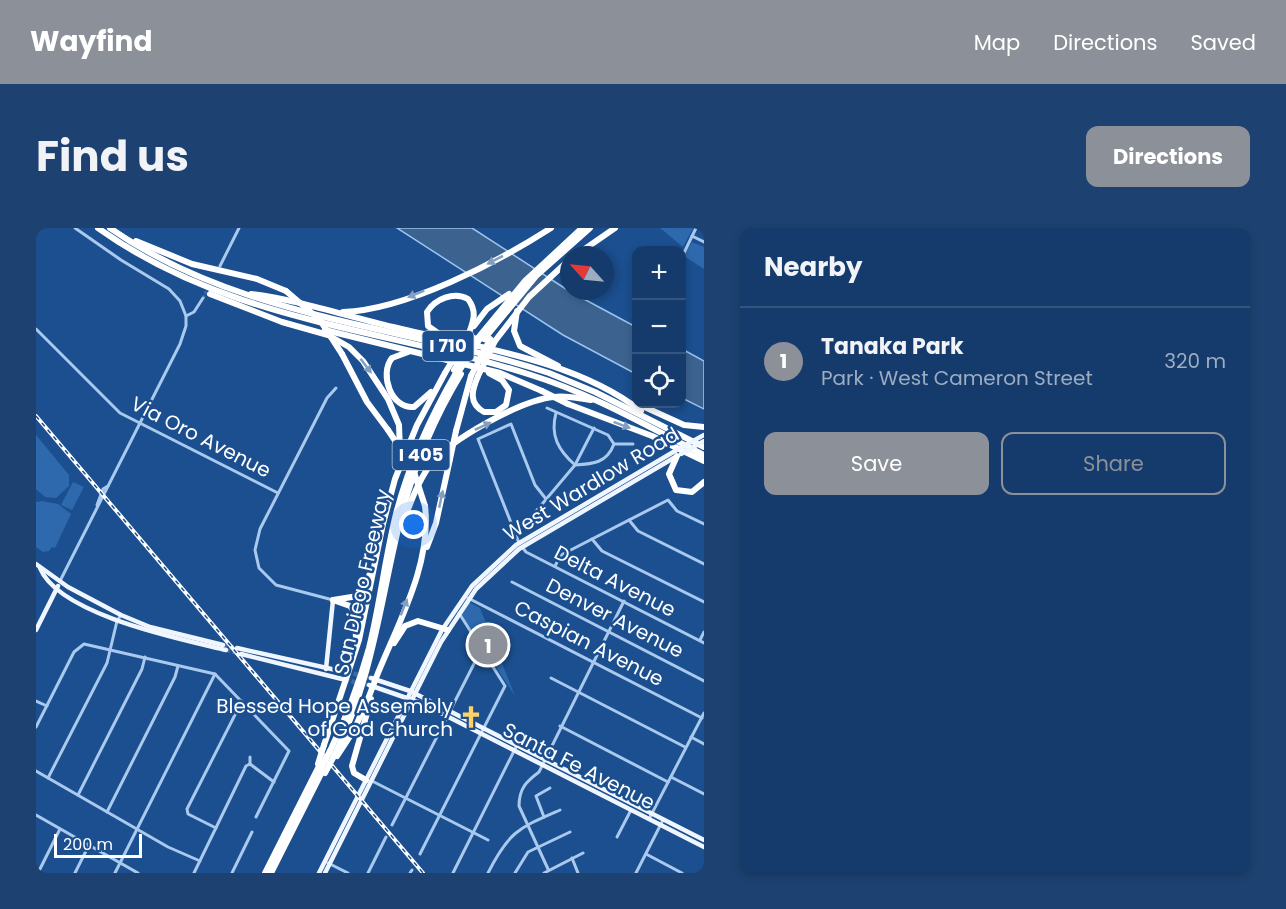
<!DOCTYPE html>
<meta charset="utf-8">
<style>
:root{--surface:#143b6b;--page:#1d4271;--text:#f1f3f6;--muted:#9dadc1;--line:#33557e;--accent:#8c9099}
body{margin:0;font-family:Poppins,sans-serif;background:var(--page);color:var(--text)}
.controls{position:absolute;right:18px;top:18px;display:grid;overflow:hidden;border-radius:12px;box-shadow:0 3px 9px #0003}
.controls button{width:54px;height:54px;display:grid;place-items:center;padding:0;border:0;border-bottom:2px solid var(--line);background:var(--surface);color:var(--text);font:30px sans-serif}
.compass{position:absolute;left:524px;top:18px;width:54px;height:54px;border-radius:50%;background:var(--surface);box-shadow:0 3px 9px #0003;rotate:297deg}
.scale{position:absolute;left:18px;bottom:15px;width:88px;box-sizing:border-box;padding-left:6px;border:3px solid #fff;border-top:0;font-size:16px;line-height:21px;white-space:nowrap;color:#fff;-webkit-text-stroke:4px #1b4f8f;paint-order:stroke}
.you{position:absolute;left:378px;top:297px;width:21px;height:21px;margin:-15px;border:4px solid #fff;border-radius:50%;background:#1a73e8;box-shadow:0 0 0 9px #1a73e833}
.badge{display:grid;place-items:center;width:39px;height:39px;border-radius:50%;background:var(--accent);color:#fff;font-size:20px;font-weight:700}
.pin{position:absolute;translate:-50% -50%;border:3px solid #fff;box-shadow:0 2px 6px #0006}
.list{margin:0;padding:0;list-style:none}
h2{display:flex;justify-content:space-between;align-items:center;height:78px;margin:0;padding:0 24px;font-size:26px}
h2 small{font-size:20px;font-weight:400;color:var(--muted)}
.list li{display:grid;grid-template-columns:39px 1fr auto;gap:18px;align-items:center;box-sizing:border-box;height:108px;padding:0 24px;border-top:2px solid var(--line)}
.list b{display:block;font-size:22px;white-space:nowrap}
.list p{margin:0;font-size:20px;white-space:nowrap;color:var(--muted)}
.list em{font-size:20px;font-style:normal;color:var(--muted)}
.actions{display:flex;gap:12px;padding:18px 24px}
.actions a{flex:1;padding:14px 0;border:2px solid var(--accent);border-radius:12px;text-align:center;font-size:21px;color:var(--accent)}
.actions .main{background:var(--accent);color:#fff}
.icon{flex:none;width:33px;height:33px;fill:none;stroke:currentColor;stroke-width:2;stroke-linecap:round;stroke-linejoin:round}
.map{position:relative;flex:none;width:668px;height:645px;overflow:hidden;border-radius:12px}
header{display:flex;align-items:center;gap:36px;box-sizing:border-box;height:84px;padding:0 30px;background:var(--accent);color:#fff}
header strong{font-size:28px}
nav{display:flex;gap:33px;margin-inline-start:auto;font-size:21px}
.intro{display:flex;align-items:center;justify-content:space-between;box-sizing:border-box;height:144px;padding:0 36px}
h1{margin:0;font-size:42px}
.button{padding:15px 27px;border-radius:12px;background:var(--accent);color:#fff;font-size:21px;font-weight:700}
main{display:flex;gap:36px;padding:0 36px}
aside{flex:1;background:var(--surface);border-radius:12px;box-shadow:0 3px 9px #0003}
.map>svg:first-child{display:block}
</style>
<header>
<strong>Wayfind</strong>
<nav><a>Map</a><a>Directions</a><a>Saved</a></nav>
</header>
<div class="intro"><h1>Find us</h1><a class="button">Directions</a></div>
<main>
<div class="map">
<svg width="668" height="645" viewBox="0 0 668 645">
<rect width="100%" height="100%" fill="#1b4f8f"/>
<g fill="#2e69ad">
<polygon points="624,0 657,0 647,19"/>
<polygon points="656,14 668,19 668,41 648,28"/>
<polygon points="0,207 33,247 33,258 20,270 9,269 0,261"/>
<polygon points="37,254 48,259 36,282 25,277"/>
<polygon points="6,273 22,276 35,286 19,320 16,319 13,323 7,324 0,319 0,274"/>
<polygon points="433,374 444,380 479,468 426,387"/>
</g>
<g fill="#3c6290" stroke="#9cc4f0" stroke-width="1.5">
<polygon points="361,0 436,0 533,63 600,99 600,146 527,107"/>
<polygon points="646,121 668,133 668,181 646,170"/>
</g>
<g fill="none" stroke-linecap="round" stroke-linejoin="round">
<polyline stroke="#3d69a0" stroke-width="3" stroke-dasharray="3 1.5" stroke-linecap="butt" points="167,70 173,58"/>
<g stroke="#3d69a0" stroke-width="4.5" stroke-dasharray="4.5 2" stroke-linecap="butt">
<polyline points="187,417 201,420"/>
<polyline points="190,422 205,426"/>
<polyline points="311,444 335,450"/>
<polyline points="309,452 333,457"/>
</g>
<g stroke="#a9c9ee" stroke-width="3">
<polyline points="39,0 85,32 133,61 144,73 150,88"/>
<polyline points="656,8 668,14"/>
<polyline points="646,29 660,0"/>
<polyline points="184,38 203,0"/>
<polyline points="0,101 84,185 242,265"/>
<polyline points="511,180 572,207 578,216"/>
<path d="M520,185C514,207 522,222 539,237C557,236 571,235 578,216"/>
<polyline points="578,216 597,216"/>
<polyline points="61,277 67,261 72,258"/>
<polyline points="593,292 602,303 668,336"/>
<polyline points="480,307 539,237 558,200"/>
<polyline points="556,311 566,323 668,374"/>
<polyline points="483,315 442,211 475,196 499,257 510,271"/>
<polyline points="487,320 490,324 668,415"/>
<polyline points="519,338 525,327 632,272 641,283 668,296"/>
<polyline points="24,353 144,116 150,98 150,88 158,84 167,70"/>
<polyline points="476,354 668,453"/>
<polyline points="432,370 666,490"/>
<polyline points="297,372 240,357 223,340 219,322 224,301 291,170 300,160"/>
<polyline points="664,412 668,404"/>
<polyline points="515,450 649,519"/>
<polyline points="0,473 11,478"/>
<polyline points="414,483 446,420"/>
<polyline points="524,498 632,554"/>
<polyline points="0,499 38,424 48,416 179,446 253,523 220,589"/>
<polyline points="655,509 668,516"/>
<polyline points="214,536 238,554"/>
<polyline points="214,536 214,529"/>
<polyline points="0,543 132,619 164,633"/>
<polyline points="635,549 668,566"/>
<polyline points="12,550 71,435 81,393 85,387"/>
<polyline points="336,553 452,612"/>
<polyline points="42,567 106,441 109,429"/>
<polyline points="71,584 139,449 142,438"/>
<polyline points="0,587 102,645"/>
<polyline points="508,589 500,568 514,560"/>
<polyline points="613,591 668,485"/>
<polyline points="356,597 411,489"/>
<polyline points="180,600 152,586 151,581 206,473"/>
<polyline points="581,609 595,582"/>
<polyline points="384,626 469,458 423,385"/>
<polyline points="610,626 646,645"/>
<polyline points="536,630 542,645"/>
<polyline points="292,635 312,645"/>
<path d="M512,641L483,578C483,560 491,553 503,544L588,373"/>
<polyline points="2,645 24,601"/>
<polyline points="39,645 53,617"/>
<polyline points="79,645 179,446"/>
<polyline points="158,645 210,538 214,536"/>
<polyline points="196,645 216,604"/>
<polyline points="332,645 350,609"/>
<polyline points="374,645 376,642"/>
<polyline points="417,645 481,517"/>
<path d="M452,645C473,603 483,600 524,582"/>
<polyline points="479,645 492,624 534,604"/>
<polyline points="508,645 547,625"/>
<polyline points="600,645 627,592"/>
</g>
<g stroke="#f0f6ff" stroke-width="4.5">
<polyline points="0,336 32,359 85,387 114,399 187,417"/>
<path d="M4,340C23,387 145,411 190,422"/>
<polyline points="0,402 22,358"/>
<polyline points="201,420 309,444"/>
<polyline points="205,426 306,451"/>
<polyline points="290,441 297,372"/>
<polyline points="335,450 374,463 668,612"/>
<polyline points="333,457 385,475 668,619"/>
<polyline points="283,645 406,402 436,358 480,317 639,223"/>
<polyline points="289,645 405,414 440,361 483,321 641,228"/>
</g>
<g stroke="#fff" stroke-width="6">
<path d="M62,0C195,95 345,99 495,147C556,166 611,198 668,227"/>
<path d="M74,0C204,91 367,97 513,145L559,164L668,219"/>
<polyline points="100,13 156,36 221,51 250,63"/>
<polyline points="540,27 579,0"/>
<polyline points="174,66 246,94 292,107 313,119 327,133 352,171 363,197 364,223"/>
<path d="M215,66C263,72 310,88 357,99C438,119 538,131 605,183"/>
<polyline points="481,83 478,103 484,118 522,138"/>
<path d="M307,84C370,82 462,34 515,0"/>
<polyline points="438,98 451,81 473,66"/>
<polyline points="289,102 464,145 506,163"/>
<path d="M406,108L392,98L391,84C399,71 418,63 432,71C441,83 438,92 433,105"/>
<polyline points="442,110 489,53 546,0"/>
<polyline points="448,111 500,48 554,0"/>
<polyline points="459,113 493,69 533,32"/>
<path d="M372,124L356,130C343,146 355,181 378,179L395,164"/>
<polyline points="306,126 331,174 352,202"/>
<path d="M442,148C436,162 432,175 448,184H460L470,177L473,162L466,152L453,145"/>
<polyline points="532,176 616,208 668,233"/>
<polyline points="602,176 648,197 668,199"/>
<polyline points="420,203 435,148"/>
<polyline points="641,228 633,246 640,262 656,264 668,254"/>
<path d="M368,292C375,273 382,254 394,237C415,211 485,172 518,169C531,167 543,171 555,172"/>
<polyline points="391,319 400,295 414,231"/>
<polyline points="297,372 314,378 319,384 320,412"/>
<polyline points="297,372 322,368 334,346"/>
<polyline points="358,415 369,398 382,393 412,402"/>
<path d="M340,450C361,397 396,337 389,278"/>
<polyline points="288,517 323,412 347,296 359,251 381,197 409,145"/>
<path d="M294,523C310,490 323,456 333,420C344,376 349,330 360,286C373,235 395,188 421,143"/>
<path d="M298,528C339,445 344,371 366,285C379,236 399,189 425,146"/>
<polyline points="301,528 318,502 332,471"/>
<polyline points="330,552 318,545 316,538 335,471"/>
<polyline points="229,645 283,538"/>
<polyline points="235,645 287,542"/>
</g>
<g stroke="#fff" stroke-width="4">
<polyline id="rail" points="0,188 387,645"/>
</g>
<use href="#rail" stroke="#1b4f8f" stroke-width="1.5" stroke-dasharray="4.5" stroke-linecap="butt"/>
<g stroke="#f0f6ff" stroke-width="4.5">
<polyline points="639,223 668,207"/>
<polyline points="645,226 668,213"/>
</g>
<g stroke="#fff" stroke-width="6">
<polyline points="250,63 284,92 306,126"/>
<polyline points="418,142 438,110"/>
<polyline points="409,145 433,105"/>
<polyline points="421,146 445,109"/>
<polyline points="435,148 454,111"/>
<polyline points="442,148 459,113"/>
<polyline points="506,163 532,176"/>
<polyline points="352,202 376,238 389,278"/>
<polyline points="414,231 420,203"/>
<polyline points="332,471 340,450"/>
<polyline points="282,536 288,517"/>
<polyline points="285,540 294,523"/>
<polyline points="289,545 298,528"/>
</g>
</g>
<defs><path id="oneway-solid" d="M-6-.8H1V-3.2L6.5 0L1 3.2V.8H-6Z" transform="scale(1.5)"/></defs>
<g fill="#829ec1">
<use href="#oneway-solid" transform="translate(459 32) rotate(153)"/>
<use href="#oneway-solid" transform="translate(380 66) rotate(158)"/>
<use href="#oneway-solid" transform="translate(330 138) rotate(53)"/>
<use href="#oneway-solid" transform="translate(586 197) rotate(21)"/>
<use href="#oneway-solid" transform="translate(447 198) rotate(-25)"/>
<use href="#oneway-solid" transform="translate(405 271) rotate(-78)"/>
<use href="#oneway-solid" transform="translate(368 379) rotate(-69)"/>
</g>
<defs>
<g id="church-bare" transform="scale(1.8)"><path d="M-1.2-6h2.4v3.5h3.3v2.4h-3.3V6h-2.4V-.1h-3.3v-2.4h3.3Z" fill="#ffd166" stroke="#1b4f8f" stroke-width="2.5" paint-order="stroke"/></g>
</defs>
<g fill-rule="evenodd">
<use href="#church-bare" x="435" y="489"/>
</g>
<g text-anchor="middle" stroke-width="5" stroke-linejoin="round" paint-order="stroke">
<g fill="#1b4f8f" stroke="#bbcadd" stroke-width="1.5">
<rect x="386.5" y="103" width="51" height="30" rx="4.5"/>
<rect x="356.5" y="212" width="57" height="30" rx="4.5"/>
</g>
<g font-size="18" font-weight="bold" fill="#fff">
<text x="412" y="124">I 710</text>
<text x="385" y="233">I 405</text>
</g>
<g font-size="20" fill="#fff" stroke="#1b4f8f">
<text transform="translate(165 209) rotate(27)" y="7">Via Oro Avenue</text>
<text transform="translate(555 256) rotate(-31)" y="7">West Wardlow Road</text>
<text transform="translate(579 353) rotate(27)" y="7">Delta Avenue</text>
<text transform="translate(326 354) rotate(-77)" y="7">San Diego Freeway</text>
<text transform="translate(579 390) rotate(27)" y="7">Denver Avenue</text>
<text transform="translate(553 415) rotate(27)" y="7">Caspian Avenue</text>
<text transform="translate(543 538) rotate(27)" y="7">Santa Fe Avenue</text>
</g>
<g font-size="20" fill="#fff" stroke="#1b4f8f" text-anchor="end">
<text x="417" y="485">Blessed Hope Assembly<tspan x="417" dy="23">of God Church</tspan></text>
</g>
</g>
</svg>
<div class="controls">
<button>+</button>
<button>−</button>
<button><svg class="icon" aria-label="locate" viewBox="0 0 24 24"><circle cx="12" cy="12" r="6"/><path d="M12 2v4M12 18v4M2 12h4M18 12h4"/></svg></button>
</div>
<svg class="compass" viewBox="-18 -18 36 36"><path d="M0-13l5 13h-10z" fill="#e53935"/><path d="M0 13l5-13h-10z" fill="#9dadc1"/></svg>
<div class="scale">200 m</div>
<div class="you"></div>
<div class="pin badge" style="left:452px;top:417px">1</div>
</div>
<aside>
<h2>Nearby<small></small></h2>
<ul class="list">
<li><span class="badge">1</span><div><b>Tanaka Park</b><p>Park · West Cameron Street</p></div><em>320 m</em></li>
</ul>
<div class="actions"><a class="main">Save</a><a>Share</a></div>
</aside>
</main>
